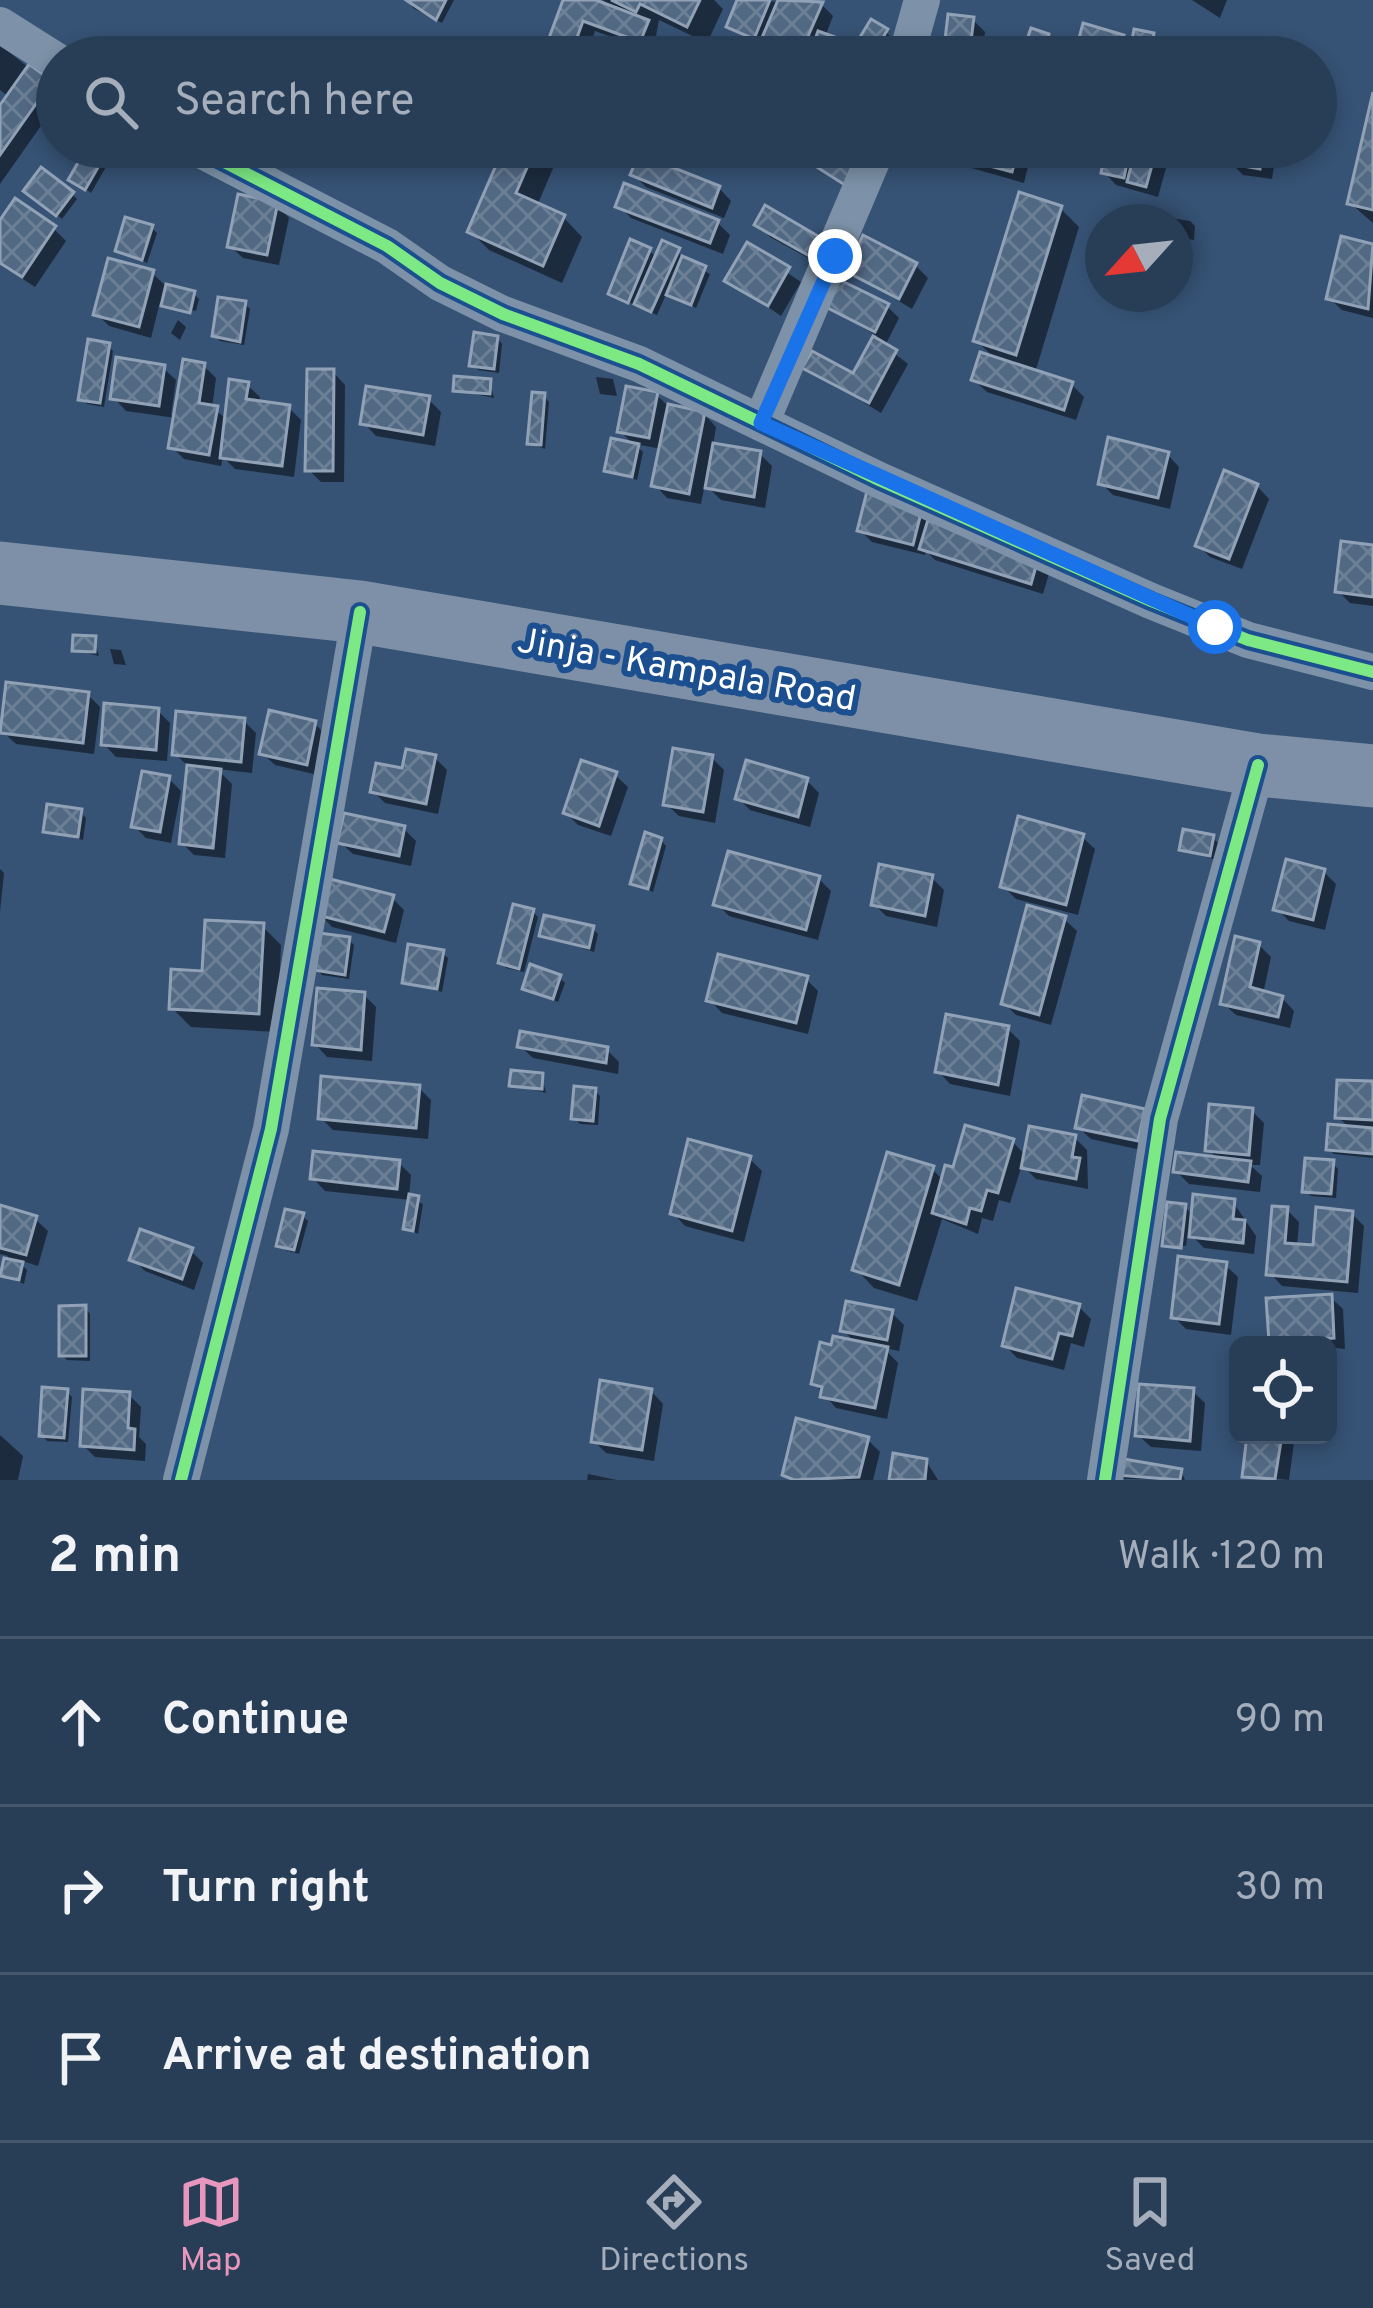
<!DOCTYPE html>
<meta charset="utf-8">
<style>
:root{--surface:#283e57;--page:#344961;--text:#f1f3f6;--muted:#a5aeba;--line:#44576d;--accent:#e797bd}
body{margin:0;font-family:Overpass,sans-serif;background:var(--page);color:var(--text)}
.controls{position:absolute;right:36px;bottom:36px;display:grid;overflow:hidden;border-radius:18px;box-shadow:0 6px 18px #0003}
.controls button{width:108px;height:108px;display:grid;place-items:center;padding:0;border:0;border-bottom:3px solid var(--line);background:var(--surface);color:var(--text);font:60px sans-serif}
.compass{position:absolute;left:1085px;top:204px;width:108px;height:108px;border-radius:50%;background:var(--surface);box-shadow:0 6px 18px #0003;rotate:243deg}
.stop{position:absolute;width:36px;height:36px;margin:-27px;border:9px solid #1a73e8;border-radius:50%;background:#fff}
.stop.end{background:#1a73e8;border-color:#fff;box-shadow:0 3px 12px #0008}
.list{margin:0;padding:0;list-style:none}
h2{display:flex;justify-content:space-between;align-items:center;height:156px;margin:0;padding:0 48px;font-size:51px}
h2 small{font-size:39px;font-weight:400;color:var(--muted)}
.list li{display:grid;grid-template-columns:78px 1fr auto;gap:36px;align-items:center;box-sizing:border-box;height:168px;padding:0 48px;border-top:3px solid var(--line)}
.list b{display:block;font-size:45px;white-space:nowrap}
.list em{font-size:39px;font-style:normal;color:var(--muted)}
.icon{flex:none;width:66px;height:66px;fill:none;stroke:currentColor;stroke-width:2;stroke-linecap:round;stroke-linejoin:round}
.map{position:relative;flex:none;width:1373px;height:1480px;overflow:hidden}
.search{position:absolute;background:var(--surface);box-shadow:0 6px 18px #0003;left:36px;right:36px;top:36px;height:132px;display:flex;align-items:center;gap:30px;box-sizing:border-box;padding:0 42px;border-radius:66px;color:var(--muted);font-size:45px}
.sheet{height:660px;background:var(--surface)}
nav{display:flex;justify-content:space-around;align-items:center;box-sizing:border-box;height:168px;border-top:3px solid var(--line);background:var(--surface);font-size:33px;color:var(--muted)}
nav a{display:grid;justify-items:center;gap:6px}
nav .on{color:var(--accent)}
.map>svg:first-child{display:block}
</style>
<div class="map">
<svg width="1373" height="1480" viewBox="0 0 1373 1480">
<defs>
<pattern id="building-cross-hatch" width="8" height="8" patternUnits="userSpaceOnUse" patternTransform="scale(3)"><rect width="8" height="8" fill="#526984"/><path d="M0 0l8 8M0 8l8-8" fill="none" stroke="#6c8096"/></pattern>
</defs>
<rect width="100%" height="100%" fill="#365274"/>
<g fill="#0007">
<polygon points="409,0 454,0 442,23 413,8"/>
<polygon points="566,0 588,0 612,9 603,0 714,0 723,9 707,43 659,20 653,52 595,31 586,57 545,57"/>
<polygon points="740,0 821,4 833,16 825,37 846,48 843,57 763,57 761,47 729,27"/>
<polygon points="1192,0 1227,0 1220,18"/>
<polygon points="973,20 985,32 982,57 946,57"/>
<polygon points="886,32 891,37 879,57 851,57"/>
<polygon points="1153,35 1158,41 1155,57 1077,57 1123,37 1134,48"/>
<polygon points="1048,37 1060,49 1057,57 1024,57"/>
<polygon points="0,45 57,90 57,103 0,184 0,110 9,97 0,90"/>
<polygon points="1373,106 1373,223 1350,203"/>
<polygon points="91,147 111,158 91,193 72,179"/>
<polygon points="507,147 562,147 537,206 564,218 582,237 562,283 489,250 470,231"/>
<polygon points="655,147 681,147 676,157"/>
<polygon points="736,147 811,147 799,168 777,155 773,163"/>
<polygon points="957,147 1017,151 1029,163 1024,183 968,167 955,155"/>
<polygon points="1109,147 1201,147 1197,164 1169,157 1158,197 1116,185 1104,172"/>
<polygon points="1232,147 1277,147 1272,179 1243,175 1230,162"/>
<polygon points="634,175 719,188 731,201 724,218 646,187"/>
<polygon points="72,194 77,199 62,219 32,196"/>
<polygon points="277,205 289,218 279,265 243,258 230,246"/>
<polygon points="619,206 718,223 730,235 723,254 631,218"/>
<polygon points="1060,208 1079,227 1035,373 1071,384 1084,397 1076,420 987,392 974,380 997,361 976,340"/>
<polygon points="766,210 826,268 770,237 758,224"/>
<polygon points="1171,218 1190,221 1195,226 1194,240 1175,237"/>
<polygon points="0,226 54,229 66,241 35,287 0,264"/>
<polygon points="151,227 157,233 147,263 118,250"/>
<polygon points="1343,240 1373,247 1373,318 1342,310 1329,298"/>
<polygon points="748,246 801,282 781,316 728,280"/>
<polygon points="649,250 657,258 678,251 682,259 710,274 696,308 667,292 657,315 611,294"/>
<polygon points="915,265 928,278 912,309 849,271"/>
<polygon points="152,273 167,287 193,293 199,299 196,311 160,302 151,338 109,326 97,314"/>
<polygon points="245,304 250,309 244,345 220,341 215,335"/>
<polygon points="828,306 887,306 899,318 885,346 908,364 881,413 806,367 855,377 877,336"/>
<polygon points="178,320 186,327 180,340 171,333"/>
<polygon points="497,338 502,344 499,373 478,370 472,364"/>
<polygon points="108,346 113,351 104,407 87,404 82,399"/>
<polygon points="204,366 216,378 212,408 227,419 247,385 260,397 259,404 289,408 301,420 294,477 235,469 223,457 221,466 184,459 172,447 176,418 126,411 114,398 163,368 176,380 171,415 177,416"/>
<polygon points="333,372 345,385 344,482 321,482 308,469"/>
<polygon points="596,377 613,379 617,396 600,394"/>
<polygon points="490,382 494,398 456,390"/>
<polygon points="656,394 670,408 704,414 716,427 713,446 760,454 772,466 765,508 721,500 705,484 701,504 667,498 655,485 662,449 635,444 643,452 637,480 607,470 635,446 620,431"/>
<polygon points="544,396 549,402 545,449 530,443"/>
<polygon points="428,399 441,412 435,446 376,436 364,423"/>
<polygon points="1167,454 1179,467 1170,509 1113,495 1101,483"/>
<polygon points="1257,486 1269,499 1242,569 1210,557 1198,545"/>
<polygon points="869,494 1053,560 1043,594 935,560 926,551 925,555 872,542 860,530"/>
<polygon points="1373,548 1373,606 1350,603 1338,591"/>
<polygon points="94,639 99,656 75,650"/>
<polygon points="110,649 121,650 126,665 114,664"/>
<polygon points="88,695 100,707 94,754 16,744 3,732"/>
<polygon points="158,711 170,723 167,761 116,757 104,744"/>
<polygon points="244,721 256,733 252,773 217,769 232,784 225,858 194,855 182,843 188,766 175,754"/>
<polygon points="315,724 327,736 318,775 275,765 262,753"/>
<polygon points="435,758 447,770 438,814 385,803 373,791"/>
<polygon points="712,758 724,770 715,823 679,816 666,804"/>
<polygon points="615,775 628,787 611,836 578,825 566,813"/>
<polygon points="169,779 181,791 171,843 146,838 134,826"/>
<polygon points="807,781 819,793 810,827 750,810 738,798"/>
<polygon points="80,812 86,818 83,840 46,831"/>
<polygon points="404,829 416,841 411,866 353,854 340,842"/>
<polygon points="1082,837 1095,849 1078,915 1016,899 1003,886"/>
<polygon points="1213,838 1218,843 1215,860 1183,849"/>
<polygon points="661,840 666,846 653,892 634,883"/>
<polygon points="0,869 4,873 0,912"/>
<polygon points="1324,872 1336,884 1325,930 1289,921 1277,909"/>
<polygon points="932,878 944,890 937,927 886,916 874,904"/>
<polygon points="819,879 831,891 818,940 729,916 717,904"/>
<polygon points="392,898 404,910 396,943 332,927 320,914"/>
<polygon points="533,912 538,917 524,972 506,968 501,962"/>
<polygon points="1064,919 1077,931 1051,1025 1016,1015 1004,1003"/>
<polygon points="262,926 281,945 277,1032 191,1027 172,1008"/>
<polygon points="593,929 598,934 594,952 543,935"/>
<polygon points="349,940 354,945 349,979 322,975 317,969"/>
<polygon points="1259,945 1271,957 1263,994 1282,998 1294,1011 1290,1028 1236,1015 1223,1003"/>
<polygon points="442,953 448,958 442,992 405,982"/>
<polygon points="560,978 565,983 558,1002 525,988"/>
<polygon points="806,979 818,991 808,1034 722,1013 710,1000"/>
<polygon points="364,995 376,1007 372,1061 327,1057 315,1044"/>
<polygon points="1008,1029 1020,1041 1010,1096 950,1084 938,1071"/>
<polygon points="520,1046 607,1050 619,1062 618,1074 533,1058"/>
<polygon points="542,1076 546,1093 512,1084"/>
<polygon points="1373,1084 1373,1158 1334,1154 1329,1149 1351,1129 1338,1117"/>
<polygon points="419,1088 431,1100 428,1139 333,1130 321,1118"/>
<polygon points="595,1091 600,1096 598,1125 580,1124 574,1118"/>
<polygon points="1251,1110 1264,1123 1260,1165 1250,1165 1262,1176 1260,1192 1189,1184 1176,1171 1219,1160 1208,1149"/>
<polygon points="1144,1111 1150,1152 1091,1139 1078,1127"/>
<polygon points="1075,1138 1087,1150 1088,1189 1036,1179 1022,1165 1010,1203 999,1200 993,1221 982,1218 978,1234 942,1219 917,1301 874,1288 856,1269 932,1169 944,1181 1013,1142 1026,1156"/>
<polygon points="750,1159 762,1171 744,1242 685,1226 673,1213"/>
<polygon points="399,1163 411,1175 409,1197 423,1204 418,1234 406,1228 411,1200 325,1191 313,1178"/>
<polygon points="1332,1163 1338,1169 1336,1198 1311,1196 1305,1191"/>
<polygon points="1233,1202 1256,1236 1254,1254 1204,1248 1188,1232 1186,1246 1165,1245 1185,1207 1194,1216"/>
<polygon points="0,1208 35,1219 48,1231 38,1266 16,1259 27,1270 24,1284 4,1275 8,1256 0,1254"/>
<polygon points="1287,1210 1299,1222 1297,1247 1316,1249 1351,1213 1364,1226 1358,1293 1282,1286 1270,1273"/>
<polygon points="302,1216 308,1221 299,1254 285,1250 280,1245"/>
<polygon points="191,1251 203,1263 194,1290 145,1271 133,1259"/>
<polygon points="1225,1265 1238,1277 1231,1335 1186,1329 1174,1317"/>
<polygon points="1330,1297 1343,1309 1345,1349 1272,1340"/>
<polygon points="1078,1306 1091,1319 1084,1347 1071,1343 1064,1370 1017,1358 1005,1345"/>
<polygon points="85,1308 90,1314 90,1361 67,1360 62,1355"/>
<polygon points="892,1313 904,1325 899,1351 884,1348 898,1363 887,1419 836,1408 814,1383 857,1344 843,1330"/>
<polygon points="66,1391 72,1397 68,1442 47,1441 42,1435"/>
<polygon points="651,1391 663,1404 654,1461 606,1453 594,1441"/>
<polygon points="1192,1391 1205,1403 1201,1451 1151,1447 1138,1435"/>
<polygon points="129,1395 141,1407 139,1437 146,1444 145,1461 95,1457 83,1445"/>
<polygon points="0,1435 23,1456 18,1480 0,1480"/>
<polygon points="1250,1435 1295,1435 1289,1480 1246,1476"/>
<polygon points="867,1439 880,1452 873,1480 792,1480 786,1474"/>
<polygon points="895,1457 926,1461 938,1480 892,1480"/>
<polygon points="1181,1471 1185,1480 1124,1479 1118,1474"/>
<polygon points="588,1474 617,1480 587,1480"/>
</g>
<g fill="url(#building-cross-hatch)" stroke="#92a2b6" stroke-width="3">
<polygon points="406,0 446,0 436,20"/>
<polygon points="563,0 596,0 649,20 640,42 583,21 570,57 542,57"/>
<polygon points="611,0 700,0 687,27 640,4 636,12"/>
<polygon points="737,0 770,0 754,39 726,27"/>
<polygon points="778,0 823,2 799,57 755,54"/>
<polygon points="948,14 974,17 969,57 943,57"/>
<polygon points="871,19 888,29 871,57 848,57"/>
<polygon points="1083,23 1124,35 1118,57 1074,57"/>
<polygon points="1031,28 1049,34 1041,57 1021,57"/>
<polygon points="1134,29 1154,33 1150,57 1129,57"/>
<polygon points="818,31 843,40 837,57 809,57"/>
<polygon points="29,64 52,81 0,155 0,105"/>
<polygon points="1373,92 1373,210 1347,204"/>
<polygon points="87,147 108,150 85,190 68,180"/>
<polygon points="504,147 536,147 516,193 565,215 543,266 467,232"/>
<polygon points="818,147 847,147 865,158 848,187 809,162"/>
<polygon points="954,147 1015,147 1019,148 1012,172 952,156"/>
<polygon points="1106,147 1130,147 1124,178 1101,173"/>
<polygon points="1136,147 1157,147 1146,187 1127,182"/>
<polygon points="1229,147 1263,147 1260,169 1227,163"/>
<polygon points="639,154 720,186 712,208 630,175"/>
<polygon points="41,167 74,192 56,216 23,191"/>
<polygon points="624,183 719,220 710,243 615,207"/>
<polygon points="1019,192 1062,206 1016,355 973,341"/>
<polygon points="238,194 278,202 267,255 227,247"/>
<polygon points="15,198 56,226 22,277 0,263 0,220"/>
<polygon points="765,205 823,239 813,258 754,225"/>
<polygon points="125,217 153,225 142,260 115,251"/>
<polygon points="863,235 917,263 899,299 845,271"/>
<polygon points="1341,236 1373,244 1368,309 1326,299"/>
<polygon points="630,239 651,248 628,303 608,294"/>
<polygon points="662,240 680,248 651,312 634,304"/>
<polygon points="747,242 790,267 768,306 724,281"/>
<polygon points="682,256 706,266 691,305 666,295"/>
<polygon points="108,258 154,270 139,327 93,315"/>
<polygon points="838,279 889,304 875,332 824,306"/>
<polygon points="166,284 195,291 190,313 161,306"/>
<polygon points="218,297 246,301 240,342 212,336"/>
<polygon points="474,332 498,336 494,369 469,366"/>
<polygon points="873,336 897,350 869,403 802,368 812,351 853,373"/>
<polygon points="88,339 110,343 100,403 78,400"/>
<polygon points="980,352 1073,382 1064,410 971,380"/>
<polygon points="116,357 165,365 159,406 110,399"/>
<polygon points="183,359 205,363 199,403 218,406 209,455 168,448"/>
<polygon points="307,369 334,369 333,471 305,471"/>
<polygon points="454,376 491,379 490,394 453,391"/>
<polygon points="229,379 249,382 246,399 290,405 282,466 220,458"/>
<polygon points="366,386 430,396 423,435 360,424"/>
<polygon points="626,386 658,392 649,438 617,432"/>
<polygon points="532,392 545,393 541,445 527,444"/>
<polygon points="668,404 705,412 689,494 651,486"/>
<polygon points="1108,437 1169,452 1158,498 1098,484"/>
<polygon points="611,438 639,444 632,477 604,471"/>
<polygon points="713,443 761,451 754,497 705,488"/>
<polygon points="1224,470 1258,484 1229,559 1195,546"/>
<polygon points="867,491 923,505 913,545 857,531"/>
<polygon points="931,510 1042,545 1031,584 919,549"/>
<polygon points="1341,541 1373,545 1373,597 1335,592"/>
<polygon points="73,635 96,636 95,652 72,651"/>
<polygon points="6,682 89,692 83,743 0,733"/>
<polygon points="104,703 159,708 156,750 101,745"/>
<polygon points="269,710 316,721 307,765 259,754"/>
<polygon points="176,711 245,718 241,762 172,755"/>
<polygon points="673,748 713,755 703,812 663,805"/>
<polygon points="406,749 436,755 426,804 370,792 376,763 402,768"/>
<polygon points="581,760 617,772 599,826 563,813"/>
<polygon points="746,760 808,778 798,817 735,799"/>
<polygon points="187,765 221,769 213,848 179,844"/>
<polygon points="142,771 170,776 160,832 131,827"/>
<polygon points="47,804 82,809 78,837 43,832"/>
<polygon points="344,813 405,826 399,856 337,843"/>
<polygon points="1018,816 1084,834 1066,905 1000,887"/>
<polygon points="1183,829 1214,835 1210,856 1179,850"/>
<polygon points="645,832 662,838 648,889 630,884"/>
<polygon points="728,851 820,876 806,930 713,905"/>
<polygon points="1286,859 1325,869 1313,920 1273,910"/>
<polygon points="879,864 933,875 925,916 871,905"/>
<polygon points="326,878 394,895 384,932 317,915"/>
<polygon points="513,904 534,909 519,969 498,963"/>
<polygon points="1027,905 1066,916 1039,1015 1001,1004"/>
<polygon points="544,915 594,926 589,948 539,936"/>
<polygon points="205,920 264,923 259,1014 169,1009 171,969 202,971"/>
<polygon points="319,933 350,937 345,975 314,970"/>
<polygon points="1235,936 1260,942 1250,987 1283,996 1278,1017 1220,1004"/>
<polygon points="408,944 444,950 437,989 402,983"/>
<polygon points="718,954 808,976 796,1023 706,1001"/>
<polygon points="530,964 561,975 553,999 522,989"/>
<polygon points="317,988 365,992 361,1050 312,1045"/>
<polygon points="946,1014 1009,1026 998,1085 935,1072"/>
<polygon points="520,1031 608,1047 606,1063 517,1047"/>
<polygon points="511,1070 543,1073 542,1089 509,1086"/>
<polygon points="321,1076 420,1085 416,1128 318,1119"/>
<polygon points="1337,1080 1373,1081 1373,1120 1335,1118"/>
<polygon points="574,1086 596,1088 593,1121 571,1119"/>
<polygon points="1082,1095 1145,1109 1138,1141 1075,1128"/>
<polygon points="1209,1104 1253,1108 1249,1155 1205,1151"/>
<polygon points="1328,1124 1373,1128 1373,1154 1326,1150"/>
<polygon points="965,1125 1014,1139 998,1193 987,1190 981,1211 970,1208 966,1224 932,1213 945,1165 953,1167"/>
<polygon points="1029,1126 1076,1135 1072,1157 1080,1158 1076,1179 1021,1168"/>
<polygon points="688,1139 751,1156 732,1231 670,1214"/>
<polygon points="313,1151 400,1160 397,1189 310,1179"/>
<polygon points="887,1152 934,1166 899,1285 852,1270"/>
<polygon points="1176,1152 1251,1161 1248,1182 1173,1172"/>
<polygon points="1305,1158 1334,1160 1331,1194 1302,1192"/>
<polygon points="409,1194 419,1196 413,1231 403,1229"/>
<polygon points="1193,1194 1235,1199 1233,1219 1245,1220 1243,1243 1189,1237"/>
<polygon points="1167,1202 1186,1204 1181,1248 1162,1246"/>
<polygon points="0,1205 37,1216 26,1255 0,1248"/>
<polygon points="1272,1206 1288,1207 1285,1243 1313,1245 1316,1207 1353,1211 1347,1282 1266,1275"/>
<polygon points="285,1209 304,1213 294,1250 276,1246"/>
<polygon points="140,1229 193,1248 182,1279 129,1260"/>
<polygon points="1178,1256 1227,1262 1219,1324 1171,1318"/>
<polygon points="4,1258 23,1262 19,1280 0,1276"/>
<polygon points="1016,1288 1080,1304 1072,1336 1059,1333 1052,1359 1002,1346"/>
<polygon points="1332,1294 1334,1338 1269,1342 1266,1298"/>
<polygon points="846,1301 893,1310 887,1340 840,1331"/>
<polygon points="86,1305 86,1356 59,1356 59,1306"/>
<polygon points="833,1336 888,1347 875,1408 820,1397 822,1387 811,1384 820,1342 831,1345"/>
<polygon points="600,1380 652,1389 642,1450 591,1442"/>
<polygon points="1139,1384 1194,1388 1190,1441 1135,1436"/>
<polygon points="42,1387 68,1389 64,1438 39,1436"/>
<polygon points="83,1389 130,1392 128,1428 135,1429 134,1450 80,1446"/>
<polygon points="796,1418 869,1437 859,1477 794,1480 782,1475"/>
<polygon points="1247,1435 1282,1435 1275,1479 1242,1477"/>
<polygon points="893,1453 927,1459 925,1480 889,1480"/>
<polygon points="1118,1458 1182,1469 1180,1480 1115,1475"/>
</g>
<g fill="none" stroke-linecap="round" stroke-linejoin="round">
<g stroke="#7d92a8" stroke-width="36">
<polyline points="0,25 57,61"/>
<polyline points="906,57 922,0"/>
<polyline points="195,147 387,246 440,283 503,314 639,364 879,480 1151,601 1248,640 1373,672"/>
<polyline points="761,423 878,147"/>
<polyline points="181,1480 271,1129 360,612"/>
<polyline points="1105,1480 1160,1119 1258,765"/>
</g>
<polyline stroke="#7e90a7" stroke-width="63" points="0,573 360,612 1258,765 1373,776"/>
<g stroke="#1b4f8f" stroke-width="20">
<g id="cycleway">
<polyline points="195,147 387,246 440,283 503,314 639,364 879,480 1151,601 1248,640 1373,672"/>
<polyline points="181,1480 271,1129 360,612"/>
<polyline points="1105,1480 1160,1119 1258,765"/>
</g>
</g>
<use href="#cycleway" stroke="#7ce984" stroke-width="12"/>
</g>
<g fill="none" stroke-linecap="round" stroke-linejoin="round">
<polyline stroke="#1a73e8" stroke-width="15" points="835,256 761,423 1215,627"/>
</g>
<g text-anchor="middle" stroke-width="12" stroke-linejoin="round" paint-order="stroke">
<g font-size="36" fill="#fff" stroke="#1b4f8f">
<text transform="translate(687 668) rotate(10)" y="13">Jinja - Kampala Road</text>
</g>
</g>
</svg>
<div class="controls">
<button><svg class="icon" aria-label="locate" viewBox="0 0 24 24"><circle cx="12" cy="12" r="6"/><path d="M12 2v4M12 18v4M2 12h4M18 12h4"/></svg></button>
</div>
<svg class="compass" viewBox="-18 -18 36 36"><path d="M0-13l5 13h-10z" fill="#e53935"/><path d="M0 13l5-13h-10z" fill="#a5aeba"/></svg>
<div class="stop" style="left:1215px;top:627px"></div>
<div class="stop end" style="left:835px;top:256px"></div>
<div class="search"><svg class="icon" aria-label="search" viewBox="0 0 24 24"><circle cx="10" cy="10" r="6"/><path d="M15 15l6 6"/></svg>Search here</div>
</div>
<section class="sheet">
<h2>2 min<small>Walk · 120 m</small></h2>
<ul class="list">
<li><svg class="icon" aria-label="ahead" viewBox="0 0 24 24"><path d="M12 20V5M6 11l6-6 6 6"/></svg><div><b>Continue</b></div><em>90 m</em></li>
<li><svg class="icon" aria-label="right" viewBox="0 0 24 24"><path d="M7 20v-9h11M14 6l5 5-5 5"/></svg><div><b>Turn right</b></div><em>30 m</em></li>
<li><svg class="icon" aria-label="arrive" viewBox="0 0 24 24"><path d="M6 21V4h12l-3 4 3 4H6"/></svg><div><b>Arrive at destination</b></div></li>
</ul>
</section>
<nav>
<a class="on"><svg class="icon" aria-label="map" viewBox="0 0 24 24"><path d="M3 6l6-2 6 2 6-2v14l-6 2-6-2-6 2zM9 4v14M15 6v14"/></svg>Map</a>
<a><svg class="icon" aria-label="directions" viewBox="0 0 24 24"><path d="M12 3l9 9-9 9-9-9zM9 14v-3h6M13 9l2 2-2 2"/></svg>Directions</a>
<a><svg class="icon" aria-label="saved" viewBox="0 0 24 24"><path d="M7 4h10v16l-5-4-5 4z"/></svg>Saved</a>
</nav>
